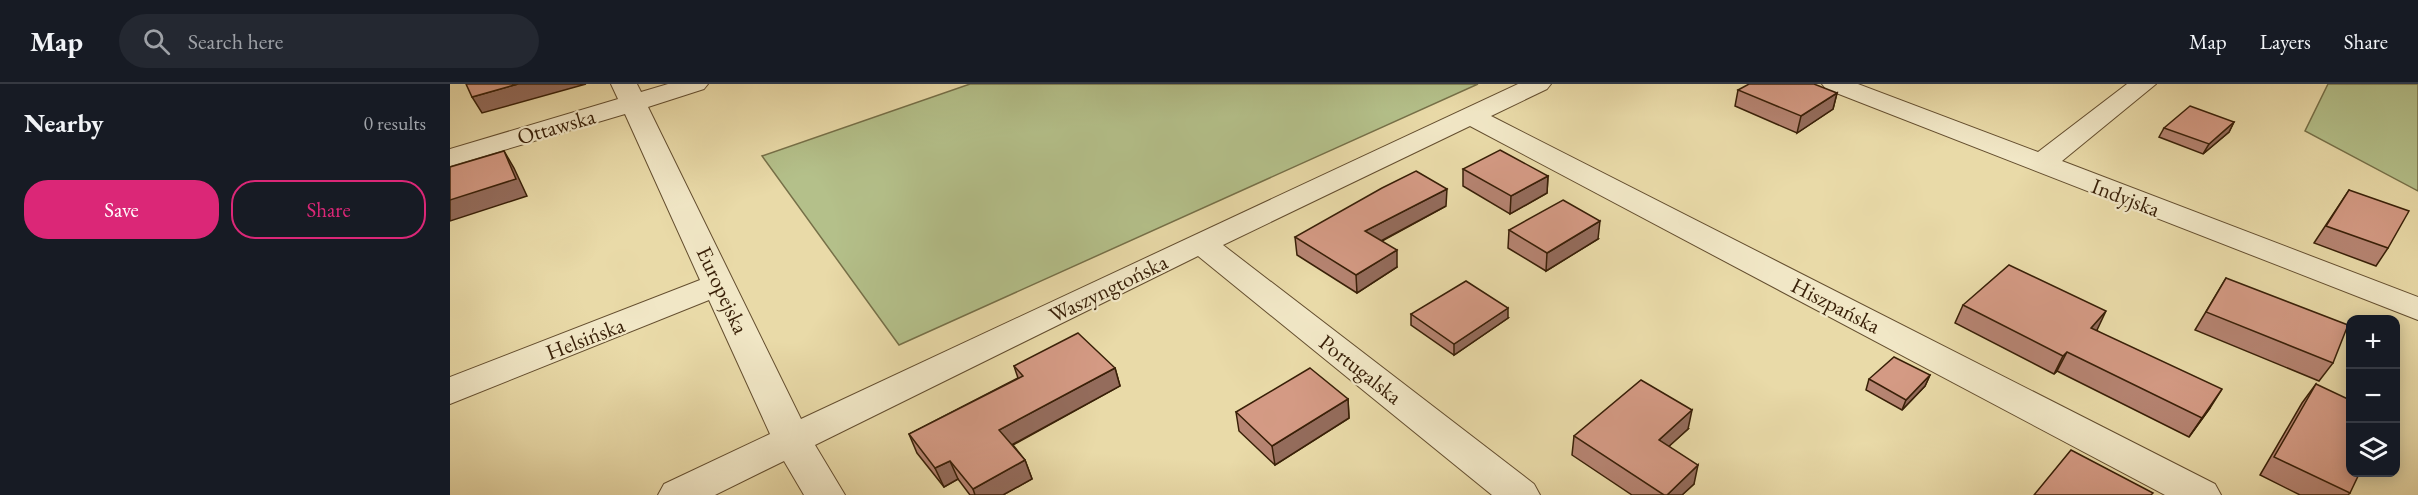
<!DOCTYPE html>
<meta charset="utf-8">
<style>
:root{--surface:#171b24;--page:#242831;--text:#f1f3f6;--muted:#9ea1a6;--line:#363941;--accent:#db2777}
body{margin:0;font-family:"EB Garamond",serif;background:var(--page);color:var(--text)}
.controls{position:absolute;right:18px;bottom:18px;display:grid;overflow:hidden;border-radius:12px;box-shadow:0 3px 15px #0003}
.controls button{width:54px;height:54px;display:grid;place-items:center;padding:0;border:0;border-bottom:2px solid var(--line);background:var(--surface);color:var(--text);font:30px sans-serif}
.list{margin:0;padding:0;list-style:none}
h2{display:flex;justify-content:space-between;align-items:center;height:78px;margin:0;padding:0 24px;font-size:26px}
h2 small{font-size:20px;font-weight:400;color:var(--muted)}
.actions{display:flex;gap:12px;padding:18px 24px}
.actions a{flex:1;padding:14px 0;border:2px solid var(--accent);border-radius:24px;text-align:center;font-size:21px;color:var(--accent)}
.actions .main{background:var(--accent);color:#fff}
.icon{flex:none;width:33px;height:33px;fill:none;stroke:currentColor;stroke-width:2;stroke-linecap:round;stroke-linejoin:round}
.map{position:relative;flex:none;width:1968px;height:411px;overflow:hidden}
header{display:flex;align-items:center;gap:36px;box-sizing:border-box;height:84px;padding:0 30px;background:var(--surface);border-bottom:2px solid var(--line)}
header strong{font-size:28px}
nav{display:flex;gap:33px;margin-inline-start:auto;font-size:21px}
.search{width:420px;height:54px;background:var(--page);display:flex;align-items:center;gap:15px;box-sizing:border-box;padding:0 21px;border-radius:33px;color:var(--muted);font-size:22px}
main{display:flex}
aside{flex:1;background:var(--surface)}
.map>svg:first-child{display:block}
</style>
<header>
<strong>Map</strong>
<div class="search"><svg class="icon" aria-label="search" viewBox="0 0 24 24"><circle cx="10" cy="10" r="6"/><path d="M15 15l6 6"/></svg>Search here</div>
<nav><a>Map</a><a>Layers</a><a>Share</a></nav>
</header>
<main>
<aside>
<h2>Nearby<small>0 results</small></h2>
<ul class="list">
</ul>
<div class="actions"><a class="main">Save</a><a>Share</a></div>
</aside>
<div class="map">
<svg width="1968" height="411" viewBox="0 0 1968 411">
<rect width="100%" height="100%" fill="#e9daa8"/>
<filter id="stains"><feTurbulence type="fractalNoise" baseFrequency=".00333" numOctaves="4"/><feColorMatrix values="0 0 0 0 .2 0 0 0 0 .09 0 0 0 0 .02 0 0 0 .5 -.17"/></filter>
<radialGradient id="worn" r=".72"><stop offset=".6" stop-color="#630" stop-opacity="0"/><stop offset="1" stop-color="#630" stop-opacity=".3"/></radialGradient>
<g fill="#b4c08a" stroke="#767048" stroke-width="1.5">
<polygon points="520,0 1028,0 449,261 312,72"/>
<polygon points="1878,0 1968,0 1968,107 1855,47"/>
</g>
<g fill="none" stroke-linecap="round" stroke-linejoin="round">
<g stroke="#644e2f" stroke-width="2">
<g id="street">
<polygon points="161,0 187,0 191,8 218,0 258,0 254,5 198,23 351,335 1068,0 1101,0 1097,5 1041,32 1765,400 1771,411 1715,411 1020,42 773,161 1084,400 1090,411 1042,411 748,172 365,361 395,411 354,411 334,377 265,411 208,411 214,400 320,350 259,216 0,320 0,293 250,196 175,30 0,82 0,65 168,15"/>
<polygon points="1372,0 1408,0 1588,68 1677,0 1706,0 1612,77 1968,213 1968,236 1376,5"/>
</g>
</g>
<use href="#street" fill="#f1e7c6" fill-rule="evenodd"/>
</g>
<g fill="#b68472" stroke="#381f07" stroke-width="1.5">
<polygon points="1288,6 1387,9 1383,25 1347,49 1285,22"/>
<polygon points="1784,38 1779,48 1753,70 1709,53 1714,44"/>
<polygon points="1013,85 1098,92 1097,109 1060,130 1013,102"/>
<polygon points="1899,106 1938,164 1926,182 1864,159"/>
<polygon points="996,122 932,157 947,183 907,209 847,171 845,153"/>
<polygon points="1059,146 1148,155 1096,187 1058,164"/>
<polygon points="1776,194 1883,279 1869,297 1745,246"/>
<polygon points="1513,221 1646,246 1760,324 1739,353 1607,287 1604,290 1505,239"/>
<polygon points="961,230 1058,234 1004,271 961,241"/>
<polygon points="564,282 665,284 670,302 563,361 575,376 582,395 553,411 520,411 508,395 494,403 467,369 459,350 568,294"/>
<polygon points="1480,291 1475,302 1452,326 1416,306 1419,295"/>
<polygon points="1866,300 1900,409 1898,411 1850,411 1810,391 1852,319"/>
<polygon points="898,315 899,334 825,381 789,347 786,328"/>
<polygon points="1238,345 1219,362 1244,400 1232,411 1182,411 1122,371 1124,352"/>
</g>
<g fill="#946c5c" stroke="#381f07" stroke-width="1.5">
<polygon points="68,0 136,0 32,29 22,13"/>
<polygon points="1387,9 1383,25 1347,49 1351,32"/>
<polygon points="1784,38 1779,48 1753,70 1759,60"/>
<polygon points="54,67 64,84 77,112 0,137 0,116"/>
<polygon points="1098,92 1097,109 1060,130 1061,112"/>
<polygon points="997,105 996,122 916,165 915,147"/>
<polygon points="1150,137 1148,155 1096,187 1097,169"/>
<polygon points="947,166 947,183 907,209 906,191"/>
<polygon points="1058,224 1058,234 1004,271 1004,260"/>
<polygon points="1656,227 1647,246 1631,262 1641,244"/>
<polygon points="1617,268 1607,287 1604,290 1613,272"/>
<polygon points="665,284 670,302 556,364 549,346"/>
<polygon points="1480,291 1475,302 1452,326 1456,316"/>
<polygon points="1772,305 1760,324 1739,353 1752,334"/>
<polygon points="898,315 899,334 825,381 822,362"/>
<polygon points="1242,326 1238,345 1205,375 1209,356"/>
<polygon points="575,376 582,395 553,411 525,411 523,405"/>
<polygon points="500,377 508,395 494,403 485,384"/>
<polygon points="1248,381 1244,400 1232,411 1217,411"/>
</g>
<g fill="#d49a84" stroke="#381f07" stroke-width="1.5">
<polygon points="16,0 68,0 22,13"/>
<polygon points="1299,0 1364,0 1387,9 1351,32 1288,6"/>
<polygon points="1740,22 1784,38 1759,60 1714,44"/>
<polygon points="1050,66 1098,92 1061,112 1013,85"/>
<polygon points="54,67 66,95 0,116 0,83"/>
<polygon points="966,87 997,105 915,147 947,166 906,191 845,153 932,104"/>
<polygon points="1899,106 1959,127 1938,164 1876,142"/>
<polygon points="1113,116 1150,137 1097,169 1059,146"/>
<polygon points="1559,181 1656,227 1641,244 1772,305 1752,334 1617,268 1613,272 1513,221"/>
<polygon points="1776,194 1898,241 1883,279 1756,228"/>
<polygon points="1016,197 1058,224 1004,260 961,230"/>
<polygon points="628,249 665,284 549,346 575,376 523,405 500,377 485,384 459,350 573,292 564,282"/>
<polygon points="1444,273 1480,291 1456,316 1419,295"/>
<polygon points="860,284 898,315 822,362 786,328"/>
<polygon points="1191,296 1242,326 1209,356 1248,381 1217,411 1214,411 1124,352"/>
<polygon points="1866,300 1900,316 1900,388 1910,388 1900,409 1824,373"/>
<polygon points="1621,366 1703,409 1701,411 1584,411"/>
</g>
<g text-anchor="middle" stroke-width="4.5" stroke-linejoin="round" paint-order="stroke">
<g font-size="22" fill="#381f07" stroke="#f1e7c6">
<text transform="translate(106 42) rotate(-16)" y="8">Ottawska</text>
<text transform="translate(1676 113) rotate(21)" y="8">Indyjska</text>
<text transform="translate(658 204) rotate(-26)" y="8">Waszyngtońska</text>
<text transform="translate(273 206) rotate(65)" y="8">Europejska</text>
<text transform="translate(1386 221) rotate(27)" y="8">Hiszpańska</text>
<text transform="translate(135 254) rotate(-21)" y="8">Helsińska</text>
<text transform="translate(911 285) rotate(38)" y="8">Portugalska</text>
</g>
</g>
<rect width="100%" height="100%" filter="url(#stains)"/>
<rect width="100%" height="100%" fill="url(#worn)"/>
</svg>
<div class="controls">
<button>+</button>
<button>−</button>
<button><svg class="icon" aria-label="layers" viewBox="0 0 24 24"><path d="M12 4l9 5-9 5-9-5zM3 14l9 5 9-5"/></svg></button>
</div>
</div>
</main>
